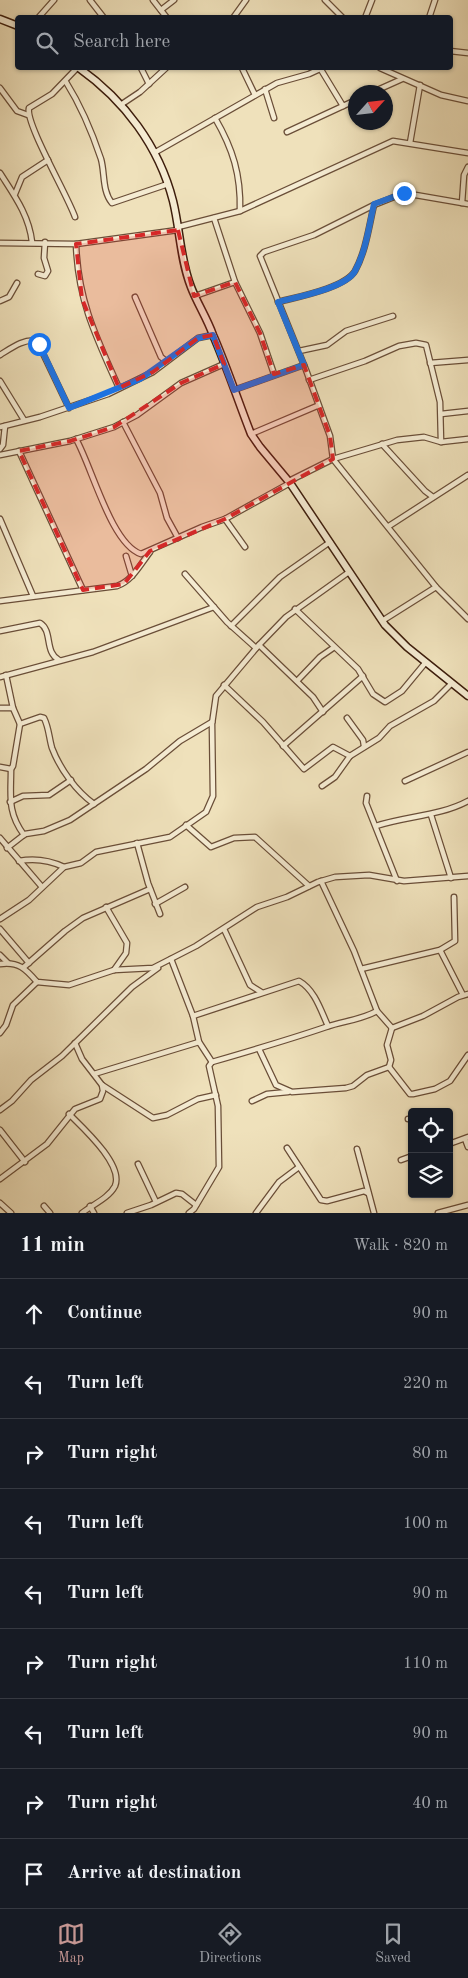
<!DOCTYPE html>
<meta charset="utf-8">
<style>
:root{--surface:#171b24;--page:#242831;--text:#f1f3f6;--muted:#9ea1a6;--line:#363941;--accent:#c59692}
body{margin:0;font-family:"Old Standard TT",serif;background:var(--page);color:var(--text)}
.controls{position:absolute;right:15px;bottom:15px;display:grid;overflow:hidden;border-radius:5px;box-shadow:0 1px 4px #0004}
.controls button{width:45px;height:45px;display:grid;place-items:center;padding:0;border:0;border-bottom:1px solid var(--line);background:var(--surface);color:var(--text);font:25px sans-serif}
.compass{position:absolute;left:348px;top:85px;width:45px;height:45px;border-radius:50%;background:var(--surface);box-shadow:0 1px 4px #0004;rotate:63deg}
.stop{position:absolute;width:15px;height:15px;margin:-11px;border:4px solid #1a73e8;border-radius:50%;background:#fff}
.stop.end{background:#1a73e8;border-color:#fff;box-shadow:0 1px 5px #0008}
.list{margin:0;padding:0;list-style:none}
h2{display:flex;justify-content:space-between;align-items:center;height:65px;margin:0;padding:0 20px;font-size:21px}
h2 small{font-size:16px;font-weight:400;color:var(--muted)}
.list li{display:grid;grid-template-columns:32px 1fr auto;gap:15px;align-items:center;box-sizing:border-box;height:70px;padding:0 20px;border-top:1px solid var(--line)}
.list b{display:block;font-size:19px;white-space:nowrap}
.list em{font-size:16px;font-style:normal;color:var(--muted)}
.icon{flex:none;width:28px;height:28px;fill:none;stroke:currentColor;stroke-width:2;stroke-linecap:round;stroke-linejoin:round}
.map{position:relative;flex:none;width:468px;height:1213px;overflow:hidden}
.search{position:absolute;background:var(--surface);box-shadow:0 1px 4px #0004;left:15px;right:15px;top:15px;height:55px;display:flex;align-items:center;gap:12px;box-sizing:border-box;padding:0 18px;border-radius:5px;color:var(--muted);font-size:19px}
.sheet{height:695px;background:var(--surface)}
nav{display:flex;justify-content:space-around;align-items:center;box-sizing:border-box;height:70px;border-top:1px solid var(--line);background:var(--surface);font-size:14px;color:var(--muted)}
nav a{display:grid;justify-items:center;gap:2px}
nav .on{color:var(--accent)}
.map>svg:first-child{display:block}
</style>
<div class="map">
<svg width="468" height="1213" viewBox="0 0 468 1213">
<rect width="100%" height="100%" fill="#efe1bb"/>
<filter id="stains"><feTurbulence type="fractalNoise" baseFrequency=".004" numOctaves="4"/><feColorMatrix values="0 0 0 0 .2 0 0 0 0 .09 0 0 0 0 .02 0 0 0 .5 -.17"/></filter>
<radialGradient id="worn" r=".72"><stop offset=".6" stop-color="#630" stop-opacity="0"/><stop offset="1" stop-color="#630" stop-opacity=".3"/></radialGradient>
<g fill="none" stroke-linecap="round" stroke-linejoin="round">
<g stroke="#6a4e38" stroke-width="7">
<g id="street">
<polyline points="90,0 104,18"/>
<polyline points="153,0 167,18"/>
<polyline points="325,0 343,18"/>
<polyline points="161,10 174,0"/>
<polyline points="38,18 54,0"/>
<polyline points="233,18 246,0"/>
<polyline points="365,18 372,0"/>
<polyline points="429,18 435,0"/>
<polyline points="450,51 468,53"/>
<polyline points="141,68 149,84"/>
<polyline points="242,68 255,95"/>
<polyline points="320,68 343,106"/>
<polyline points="380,68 441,95 468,101"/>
<path d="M66,82C81,106 92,132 101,159C105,173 102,191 112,203L168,184"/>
<polyline points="0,88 17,111 28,115"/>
<polyline points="265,89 274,118"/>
<polyline points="373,92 402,79"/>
<polyline points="122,104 140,92 166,68"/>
<path d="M215,118C233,149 241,175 240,211"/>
<polyline points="287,132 356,100"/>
<polyline points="410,143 420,85"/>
<polyline points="154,153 277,83 309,74 322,68"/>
<path d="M0,173C14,195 29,215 32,242"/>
<polyline points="15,194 22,177 48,160"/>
<polyline points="462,203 464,175 468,167"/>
<polyline points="468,204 404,193 374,205 314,235 264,252 260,256 306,370 330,436 333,459 436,587 468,619"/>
<path d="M75,217C68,196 25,123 29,108L52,94L77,68"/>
<polyline points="214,218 235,282 260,333 274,374"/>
<polyline points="178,227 240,211 393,141 468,153"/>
<polyline points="0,243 76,244 178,230"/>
<path d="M76,244C78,301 96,337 119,388"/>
<polyline points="38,274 45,276 48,271 44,258 45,242"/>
<polyline points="195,296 235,282"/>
<polyline points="135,297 161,357 166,361"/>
<polyline points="0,301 9,297 17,283"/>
<path d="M278,302C297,297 345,288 355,271C366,251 369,226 374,205"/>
<polyline points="299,351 327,345 346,331 393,316"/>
<path d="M0,355C10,349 24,338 37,341L69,408"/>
<polyline points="430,363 468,360"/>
<polyline points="309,380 365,361 399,346 416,343 426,345 440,402 441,442"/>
<polyline points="0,381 24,420"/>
<polyline points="234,390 304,365"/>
<polyline points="441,414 468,411"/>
<polyline points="123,422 160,493 167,518 178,538"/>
<polyline points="0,427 40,417 108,394 153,372 198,338 213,335"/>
<polyline points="251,434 317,406"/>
<path d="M76,439C92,467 111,544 141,554L202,527L225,519L290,483"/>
<polyline points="382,444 425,491 433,497"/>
<polyline points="0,449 3,445 5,426"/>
<polyline points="19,451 83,590"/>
<polyline points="0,455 70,441 114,427 137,415 181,383 224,364"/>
<polyline points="289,481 333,459 397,440 424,437 441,442 468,439"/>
<polyline points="0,519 33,596"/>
<polyline points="225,519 245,547"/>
<polyline points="389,526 468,475"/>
<polyline points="126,556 132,576"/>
<polyline points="185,574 227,622 256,648"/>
<path d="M0,601L117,586C132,581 140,565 150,552"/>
<polyline points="295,609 358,669 373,694 385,702 402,691 426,662"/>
<polyline points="382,621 436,587"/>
<polyline points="231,626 280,577 330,542"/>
<path d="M0,631L40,623C53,631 44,652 59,660"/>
<polyline points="259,645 313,697 323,712"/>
<path d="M6,675L13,708L20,724L13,766L11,769C11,796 7,812 24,835"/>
<polyline points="0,677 93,652 214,607"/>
<polyline points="297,681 320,657 333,648"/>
<polyline points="224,685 263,722 304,769 333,747 350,756"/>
<polyline points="0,708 13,708"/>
<polyline points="347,718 363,740 364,746"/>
<path d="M20,724L40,717L44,718C49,728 49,738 52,748C60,769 76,791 94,804"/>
<polyline points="283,746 363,676"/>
<polyline points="0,767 11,769"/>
<polyline points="405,781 468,752"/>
<polyline points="322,786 335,777 350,756 379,738 390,726 434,701 452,683"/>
<polyline points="367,796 366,803 397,881"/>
<polyline points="10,802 23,796 49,795 71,780"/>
<polyline points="431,815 451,878"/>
<polyline points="186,825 211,847 234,838 255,837 309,886"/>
<path d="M376,826C407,816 440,816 468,801"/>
<polyline points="0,838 42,887"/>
<polyline points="137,843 148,883 160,914"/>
<polyline points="7,848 25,834 44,831 70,820 146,769 180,741 212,722"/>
<path d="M19,861C35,858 49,860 64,867"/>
<polyline points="321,881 354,951 377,1011 392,1028"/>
<polyline points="155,904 185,887"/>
<polyline points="106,907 127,943 126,953 114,970"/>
<polyline points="0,919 29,900 64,867 81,863 96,852 170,837 206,812 213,796 212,724 216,696 258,646 286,617 349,572"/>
<polyline points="0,929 29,963"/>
<polyline points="224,929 250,985 261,992"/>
<polyline points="440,950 463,995"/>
<polyline points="0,955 8,963"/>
<polyline points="171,959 193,1016 199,1042 212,1062"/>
<path d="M0,964C18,961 26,969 37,982L69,985L114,970L153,968L196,946L257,907L287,897L318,882L335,877L369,875L404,881L468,876"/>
<polyline points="24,967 65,931 83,918 150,889"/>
<polyline points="361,969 440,950 455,941 454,897"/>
<path d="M193,1016L299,981C315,990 321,1011 328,1026"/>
<polyline points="392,1028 423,1016 458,997 468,994"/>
<polyline points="0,1033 6,1025 13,1005 37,982"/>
<polyline points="75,1043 82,1059 102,1085 153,1118 167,1115 198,1099 216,1095"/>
<polyline points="259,1049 276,1085 292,1092 346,1088 353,1086 367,1075 389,1067"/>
<polyline points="389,1067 410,1094 413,1094 435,1089 450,1081 468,1055"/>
<polyline points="389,1067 391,1060 387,1045 392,1028"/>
<polyline points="94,1074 199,1042"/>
<polyline points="252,1101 267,1094 288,1092"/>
<polyline points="0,1110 12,1101 31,1080 62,1056 132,987 158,968"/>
<path d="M69,1114C83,1128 124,1165 115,1186C109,1198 92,1205 82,1213"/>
<polyline points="408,1119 412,1119"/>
<polyline points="0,1130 25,1162"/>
<polyline points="465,1139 468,1147"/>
<polyline points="449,1144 468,1137"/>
<polyline points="287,1148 321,1200 327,1201 364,1191 368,1193"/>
<polyline points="357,1149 374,1213"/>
<polyline points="401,1160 412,1156"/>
<polyline points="138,1164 156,1202"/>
<polyline points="0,1179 47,1144 75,1109 100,1099 103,1091 102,1085"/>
<polyline points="0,1203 11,1213"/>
<polyline points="44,1206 50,1213"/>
<polyline points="90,1206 94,1213"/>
<polyline points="127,1213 151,1205 176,1193 182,1194 196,1205"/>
<path d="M189,1213L194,1209L219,1167L218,1106L209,1066L212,1062C250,1051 288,1040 326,1027C343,1021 361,1020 377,1011"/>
<polyline points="256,1213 279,1182 299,1167"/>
<polyline points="438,1213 468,1205"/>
</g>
</g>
<g stroke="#3d1d0c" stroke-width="9">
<g id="secondary">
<polyline points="0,19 18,26"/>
<path d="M79,68C124,100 159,146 173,201C180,229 180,259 191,287C197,303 207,318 213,335C227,367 238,401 251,434L260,447L290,483L385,625L407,647L468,696"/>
</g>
</g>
<use href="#street" stroke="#f5ecd3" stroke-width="4.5"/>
<use href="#secondary" stroke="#f5ecd3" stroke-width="6"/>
</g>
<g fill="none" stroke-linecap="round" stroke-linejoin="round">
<path stroke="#1a73e8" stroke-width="6" d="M39,344L69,408L140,379L198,338L213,335L234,390L304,365L278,302C297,297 346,288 355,271C366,251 369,226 374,204L404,193"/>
</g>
<path fill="#d62828" fill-opacity="0.2" stroke="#d62828" stroke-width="4" stroke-dasharray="10 6" stroke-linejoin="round" d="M178,230L194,296L235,282L260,333L274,374L304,365L330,436L333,459L225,519L150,551L124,584L83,590L19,451L70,441L114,427L181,383L224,364L213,335L198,338L153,372L119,388L82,299L76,244Z"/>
<rect width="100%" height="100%" filter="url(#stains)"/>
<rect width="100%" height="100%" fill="url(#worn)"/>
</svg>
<div class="controls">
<button><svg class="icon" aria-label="locate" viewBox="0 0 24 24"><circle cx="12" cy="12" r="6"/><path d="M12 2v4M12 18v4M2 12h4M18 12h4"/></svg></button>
<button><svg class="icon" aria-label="layers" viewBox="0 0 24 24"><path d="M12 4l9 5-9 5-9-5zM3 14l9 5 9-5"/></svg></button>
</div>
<svg class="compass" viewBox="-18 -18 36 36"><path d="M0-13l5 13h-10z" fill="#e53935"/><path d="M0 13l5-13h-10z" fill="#9ea1a6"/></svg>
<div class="stop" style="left:39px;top:344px"></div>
<div class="stop end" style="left:404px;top:193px"></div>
<div class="search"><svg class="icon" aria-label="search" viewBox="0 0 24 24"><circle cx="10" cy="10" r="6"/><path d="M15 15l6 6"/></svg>Search here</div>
</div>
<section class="sheet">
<h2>11 min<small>Walk · 820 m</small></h2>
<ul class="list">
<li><svg class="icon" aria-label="ahead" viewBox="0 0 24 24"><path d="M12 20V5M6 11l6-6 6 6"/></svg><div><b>Continue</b></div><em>90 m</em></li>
<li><svg class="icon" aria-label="left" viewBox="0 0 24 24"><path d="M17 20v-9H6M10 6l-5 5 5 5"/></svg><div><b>Turn left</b></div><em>220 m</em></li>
<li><svg class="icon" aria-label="right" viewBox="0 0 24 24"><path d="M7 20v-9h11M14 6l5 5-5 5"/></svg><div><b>Turn right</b></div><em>80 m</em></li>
<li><svg class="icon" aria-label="left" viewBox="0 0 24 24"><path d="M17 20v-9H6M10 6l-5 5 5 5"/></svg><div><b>Turn left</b></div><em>100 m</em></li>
<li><svg class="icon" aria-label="left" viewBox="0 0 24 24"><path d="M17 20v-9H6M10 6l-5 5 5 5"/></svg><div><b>Turn left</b></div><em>90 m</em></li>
<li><svg class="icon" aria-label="right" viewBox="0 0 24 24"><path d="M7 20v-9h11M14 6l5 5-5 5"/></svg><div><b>Turn right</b></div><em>110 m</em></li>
<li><svg class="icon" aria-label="left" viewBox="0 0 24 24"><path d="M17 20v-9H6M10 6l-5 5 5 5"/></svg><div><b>Turn left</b></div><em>90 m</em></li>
<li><svg class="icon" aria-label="right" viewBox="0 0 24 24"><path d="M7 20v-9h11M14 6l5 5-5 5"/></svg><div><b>Turn right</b></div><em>40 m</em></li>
<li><svg class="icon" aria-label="arrive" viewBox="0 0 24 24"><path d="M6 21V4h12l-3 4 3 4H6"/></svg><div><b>Arrive at destination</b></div></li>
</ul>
</section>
<nav>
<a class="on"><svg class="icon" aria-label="map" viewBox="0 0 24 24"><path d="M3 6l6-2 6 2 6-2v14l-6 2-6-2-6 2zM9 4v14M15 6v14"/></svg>Map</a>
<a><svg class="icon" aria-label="directions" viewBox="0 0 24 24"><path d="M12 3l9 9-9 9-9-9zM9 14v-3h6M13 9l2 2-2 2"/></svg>Directions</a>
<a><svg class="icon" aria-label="saved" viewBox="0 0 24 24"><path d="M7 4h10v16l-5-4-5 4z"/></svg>Saved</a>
</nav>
